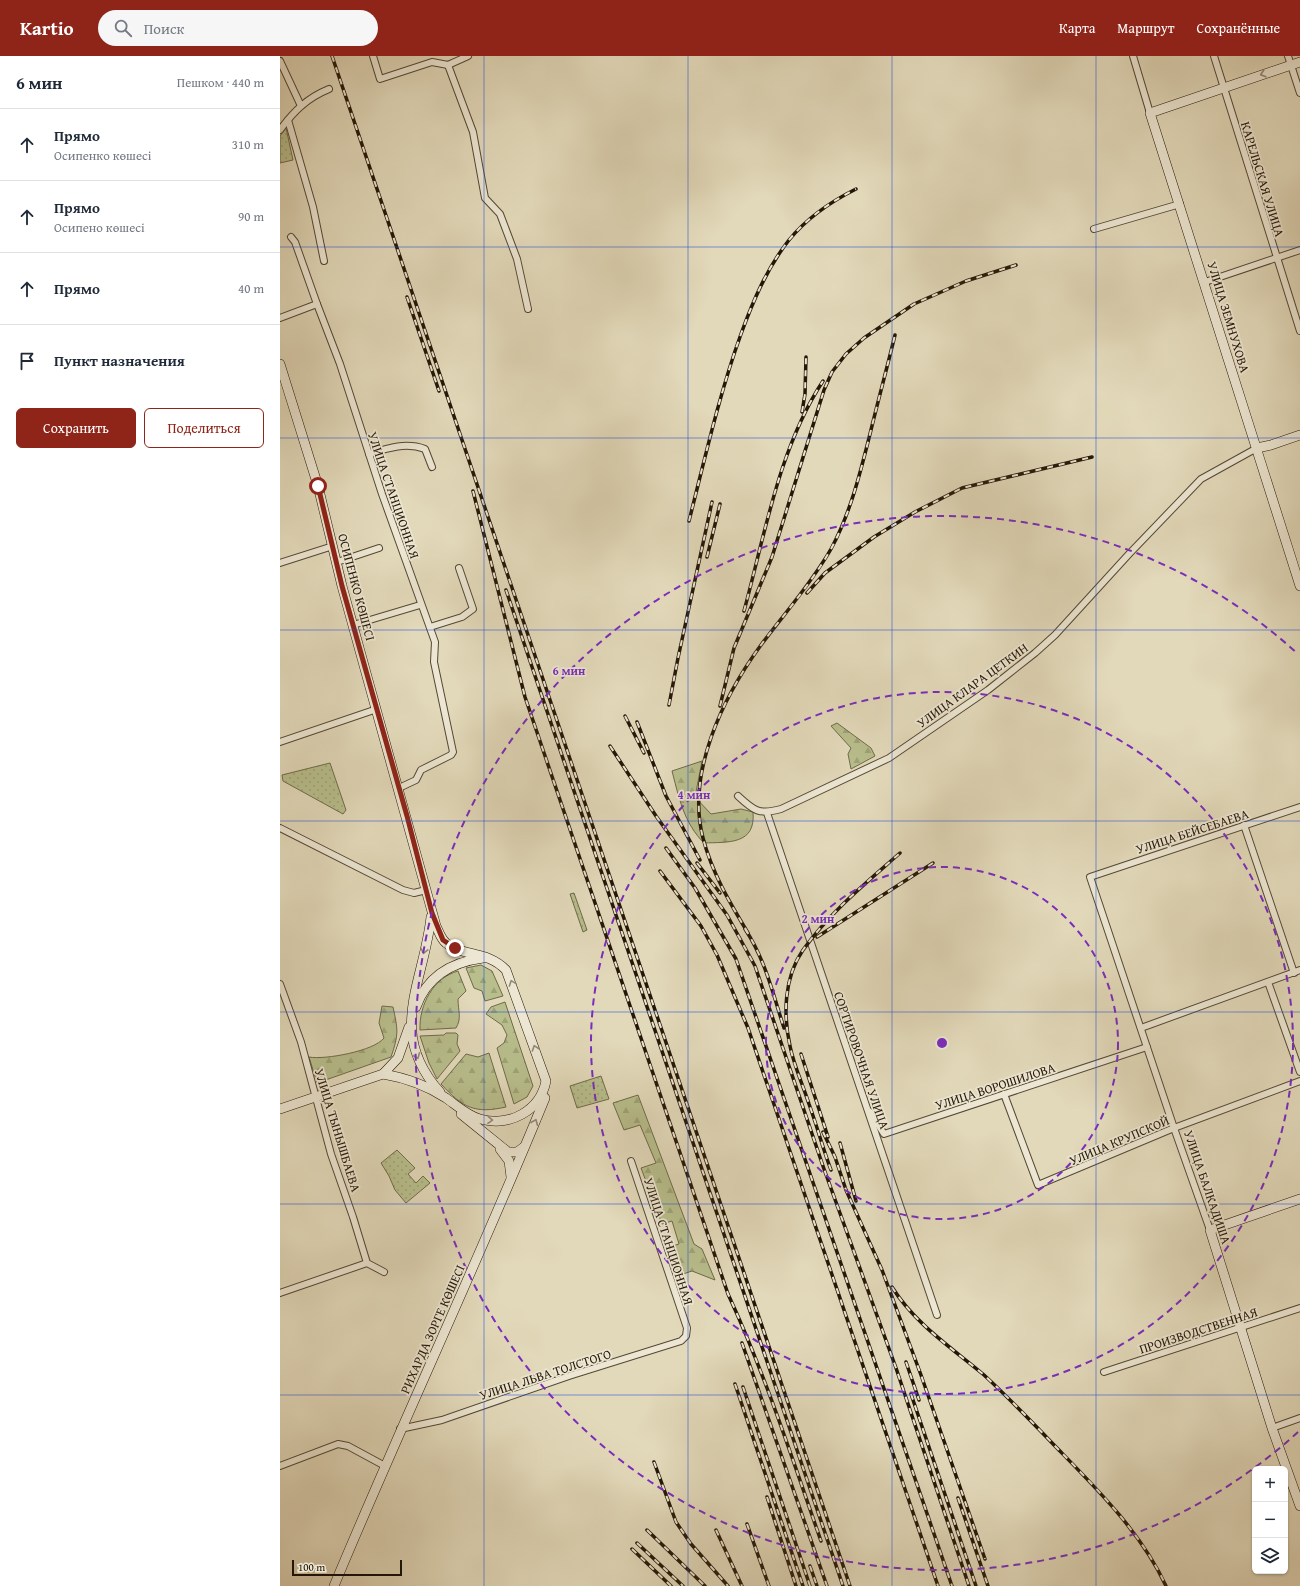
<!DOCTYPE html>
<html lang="ru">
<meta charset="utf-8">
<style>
:root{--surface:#fff;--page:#f6f6f7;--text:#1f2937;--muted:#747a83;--line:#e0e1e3;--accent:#8f2418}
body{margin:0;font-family:"Gentium Book Plus",serif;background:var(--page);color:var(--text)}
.controls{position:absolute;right:12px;bottom:12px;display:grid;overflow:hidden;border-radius:6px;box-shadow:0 1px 3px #0004}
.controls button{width:36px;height:36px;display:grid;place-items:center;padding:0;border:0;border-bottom:1px solid var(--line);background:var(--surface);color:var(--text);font:20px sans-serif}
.scale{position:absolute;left:12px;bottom:10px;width:110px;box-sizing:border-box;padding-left:4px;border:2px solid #251707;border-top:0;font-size:11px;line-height:14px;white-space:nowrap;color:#251707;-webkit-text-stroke:3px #ece6d2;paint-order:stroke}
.stop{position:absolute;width:12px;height:12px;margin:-9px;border:3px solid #8f2418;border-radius:50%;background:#fff}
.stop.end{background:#8f2418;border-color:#fff;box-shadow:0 1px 4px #0008}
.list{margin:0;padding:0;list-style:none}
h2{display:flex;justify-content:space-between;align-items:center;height:52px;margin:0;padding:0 16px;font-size:17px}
h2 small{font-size:13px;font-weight:400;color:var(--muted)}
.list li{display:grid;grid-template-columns:26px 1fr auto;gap:12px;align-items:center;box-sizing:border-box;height:72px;padding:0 16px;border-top:1px solid var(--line)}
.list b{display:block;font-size:15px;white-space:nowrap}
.list p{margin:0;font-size:13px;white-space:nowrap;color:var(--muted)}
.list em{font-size:13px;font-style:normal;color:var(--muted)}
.actions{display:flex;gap:8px;padding:12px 16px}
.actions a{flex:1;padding:9px 0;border:1px solid var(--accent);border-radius:6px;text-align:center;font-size:14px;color:var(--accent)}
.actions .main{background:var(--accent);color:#fff}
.icon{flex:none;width:22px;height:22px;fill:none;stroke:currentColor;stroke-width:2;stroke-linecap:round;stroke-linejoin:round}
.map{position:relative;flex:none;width:1020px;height:1530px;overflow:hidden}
header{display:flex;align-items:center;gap:24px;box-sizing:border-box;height:56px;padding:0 20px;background:var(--accent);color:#fff}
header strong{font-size:19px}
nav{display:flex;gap:22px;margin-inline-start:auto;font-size:14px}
.search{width:280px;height:36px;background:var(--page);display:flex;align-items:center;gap:10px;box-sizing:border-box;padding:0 14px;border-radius:22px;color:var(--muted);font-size:15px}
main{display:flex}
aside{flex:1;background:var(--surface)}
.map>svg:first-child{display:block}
</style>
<header>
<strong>Kartio</strong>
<div class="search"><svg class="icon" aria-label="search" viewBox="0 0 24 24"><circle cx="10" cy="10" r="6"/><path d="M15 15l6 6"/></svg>Поиск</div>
<nav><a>Карта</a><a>Маршрут</a><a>Сохранённые</a></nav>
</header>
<main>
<aside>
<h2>6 мин<small>Пешком · 440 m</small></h2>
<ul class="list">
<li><svg class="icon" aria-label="ahead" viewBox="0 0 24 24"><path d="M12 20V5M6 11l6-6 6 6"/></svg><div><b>Прямо</b><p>Осипенко көшесі</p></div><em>310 m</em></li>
<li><svg class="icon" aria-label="ahead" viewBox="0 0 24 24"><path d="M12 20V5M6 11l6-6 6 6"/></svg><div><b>Прямо</b><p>Осипено көшесі</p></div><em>90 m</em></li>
<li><svg class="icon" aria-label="ahead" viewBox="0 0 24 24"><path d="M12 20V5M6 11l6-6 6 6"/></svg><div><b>Прямо</b></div><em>40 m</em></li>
<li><svg class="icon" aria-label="arrive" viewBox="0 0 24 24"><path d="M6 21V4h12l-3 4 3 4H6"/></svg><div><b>Пункт назначения</b></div></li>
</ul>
<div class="actions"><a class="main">Сохранить</a><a>Поделиться</a></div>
</aside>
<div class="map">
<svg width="1020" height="1530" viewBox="0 0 1020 1530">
<defs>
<pattern id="grass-dots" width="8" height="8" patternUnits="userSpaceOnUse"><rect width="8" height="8" fill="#b8be8c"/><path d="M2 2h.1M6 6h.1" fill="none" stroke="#9ea377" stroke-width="1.8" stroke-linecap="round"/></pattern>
<pattern id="forest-firs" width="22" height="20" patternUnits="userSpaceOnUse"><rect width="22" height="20" fill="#b8be8c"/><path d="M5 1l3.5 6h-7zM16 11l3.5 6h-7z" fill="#9ea377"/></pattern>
</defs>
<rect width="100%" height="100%" fill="#e2d9ba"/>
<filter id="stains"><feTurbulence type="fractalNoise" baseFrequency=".005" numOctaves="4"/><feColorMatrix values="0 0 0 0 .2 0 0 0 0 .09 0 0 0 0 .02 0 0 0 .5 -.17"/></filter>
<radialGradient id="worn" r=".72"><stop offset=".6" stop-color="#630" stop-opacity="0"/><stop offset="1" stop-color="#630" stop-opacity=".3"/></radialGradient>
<g fill="url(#grass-dots)" stroke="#6e6a4a">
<polygon points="6,72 13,104 0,107 0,80"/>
<polygon points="50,707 66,754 63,758 3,725 2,719"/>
<polygon points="294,837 307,874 303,876 290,838"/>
<polygon points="321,1020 329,1043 297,1052 290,1030"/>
<polygon points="117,1094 135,1112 128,1118 136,1127 143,1120 150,1127 126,1147 115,1134 109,1120 101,1107"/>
</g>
<g fill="url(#forest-firs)" stroke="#6e6a4a">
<polygon points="557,667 591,692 595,700 571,713 568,698 571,692 551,670"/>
<path d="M422,705L415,741L431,758L461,753L473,756C476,789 448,786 424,787C404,767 399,742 392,715Z"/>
<polygon points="201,909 212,915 223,940 205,945 202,935 194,932 186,912"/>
<path d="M178,915L186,935L178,943C178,955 182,962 176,972L140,974C139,949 153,922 178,915Z"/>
<polygon points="225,946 253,1030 247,1041 234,1048 217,992 224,987 227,979 222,969 206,958 211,951"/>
<path d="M102,950L113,951C118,974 119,978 111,1001L37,1027L29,1001C45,1004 94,995 104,982L99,967Z"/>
<polygon points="166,977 176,977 178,979 177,988 180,995 157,1023 149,1007 140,980 164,979"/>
<path d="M209,997L226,1051C195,1058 183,1052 161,1028L186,998L198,1001Z"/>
<polygon points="358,1039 414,1188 422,1193 435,1224 412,1215 397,1220 389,1191 399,1188 392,1165 382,1168 361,1112 376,1107 360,1069 344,1074 333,1047"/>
</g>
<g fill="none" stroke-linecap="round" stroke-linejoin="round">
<g stroke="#544834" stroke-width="8">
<g id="street">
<polyline points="93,0 100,23 152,6 168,9 188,0"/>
<polyline points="853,0 870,57"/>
<polyline points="934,0 1020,275"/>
<polyline points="1008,0 1020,37"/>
<polyline points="0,5 21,50"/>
<polyline points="168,9 193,76 205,142 220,158 237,203 248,253"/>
<polyline points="8,64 33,151 44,205"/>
<path d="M0,74C14,55 27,42 49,33"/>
<polyline points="814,173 900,148"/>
<polyline points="925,226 1020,194"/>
<polyline points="37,248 60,308 102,438 155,586 154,606 173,696 171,699 141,714 136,724 119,732"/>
<polyline points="0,262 37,248 15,186 11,181"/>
<path d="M89,398C108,392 126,386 145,393L152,411"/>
<polyline points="57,506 99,492"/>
<polyline points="0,507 53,490"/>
<polyline points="73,569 140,549"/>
<polyline points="150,571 182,561 193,553 179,512"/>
<polyline points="0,686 97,653"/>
<path d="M458,740C474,755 479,759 501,753L609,702L708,634L755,597L775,579L849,498L921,423L977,392"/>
<polyline points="487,757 657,1259"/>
<polyline points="964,769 1014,917"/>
<polyline points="0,772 123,834 134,837 146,834"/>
<polyline points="988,926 1020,1016"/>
<polyline points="0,928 21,986 51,1098 73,1161 87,1207 104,1216"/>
<polyline points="861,972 1020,914"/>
<polyline points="724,1038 758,1129 894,1072 1020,1025"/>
<polyline points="590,1056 604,1078 867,991"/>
<polyline points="930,1174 894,1072 810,821 1020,751"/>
<polyline points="0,1237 87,1207"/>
<polyline points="824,1316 1020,1252"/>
<polyline points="992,1372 1020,1362"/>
<polyline points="120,1373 162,1364 289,1320 401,1285 406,1280 407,1272 351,1105"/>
<polyline points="0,1410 58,1388 68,1390 105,1410"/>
</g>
</g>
<g stroke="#251707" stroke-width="10">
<g id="secondary">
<polyline points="1020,6 870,57 1020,530"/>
<path d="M0,308L38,430L62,530L156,870C159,876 161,883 166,887C182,901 207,894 226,914L266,1025C260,1055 230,1071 200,1063C188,1060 176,1049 166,1042C146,1029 127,1022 103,1018"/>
<polyline points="977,392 991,389 1020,379"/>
<path d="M151,861C144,927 106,976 160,1036"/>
<path d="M136,951C147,920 172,906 203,902"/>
<polyline points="0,1053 103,1018 118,1002 129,971"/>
<polyline points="181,1058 228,1096 237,1096 244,1091"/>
<polyline points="220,1093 229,1105 231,1121"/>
<polyline points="1020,1143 930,1174 992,1372 1020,1450"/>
<path d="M54,1530C122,1367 198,1206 265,1042"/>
</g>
</g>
<use href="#street" stroke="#ece6d2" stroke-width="6"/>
<use href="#secondary" stroke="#ece6d2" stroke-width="9"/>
<g stroke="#251707" stroke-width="3.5">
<g id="rail">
<polyline points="52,0 570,1530"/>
<polyline points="127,241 159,335"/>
<polyline points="522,356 525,338 526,301"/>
<path d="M193,435L245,641L448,1238C485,1318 512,1402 541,1485"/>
<path d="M409,465C425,402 439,339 461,278C473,245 487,212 509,184C527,162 550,146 576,133"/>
<polyline points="427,501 440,448"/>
<polyline points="226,534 563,1530"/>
<polyline points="527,537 545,517 594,481 635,456 682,432 812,401"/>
<path d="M464,555C485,478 499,392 543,325"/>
<polyline points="389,649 398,602 432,446"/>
<polyline points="440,650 454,592 492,501 544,334 552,316 566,298 584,282 634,248 686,225 736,209"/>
<polyline points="345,660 364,697"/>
<polyline points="357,666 386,740 420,804"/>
<polyline points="330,690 376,760 447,859 475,910 544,1113 616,1312 689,1530"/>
<polyline points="386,792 415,832 456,903 672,1530"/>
<polyline points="417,807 440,837"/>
<polyline points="380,815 421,870 437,899 468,972 658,1530"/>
<path d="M465,873C485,903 493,938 504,972"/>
<path d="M468,877C450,847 432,817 423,782C406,717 443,641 481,589C504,558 531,528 551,493C570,458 580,418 590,378C598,345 607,312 615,279"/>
<polyline points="537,881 653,807"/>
<polyline points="521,998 548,1081"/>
<polyline points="543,1076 555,1101 566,1134 602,1214 641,1319 705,1503"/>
<polyline points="560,1087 576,1145"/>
<path d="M551,1114C543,1093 537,1070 529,1048C523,1029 514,1010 510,990C503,959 504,921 523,894C550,856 586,827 620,797"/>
<path d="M612,1231C635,1268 672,1292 704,1319C729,1342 752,1366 775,1390C816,1432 861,1476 886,1530"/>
<polyline points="462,1287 547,1530"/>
<polyline points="626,1306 639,1344"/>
<polyline points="455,1328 523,1530"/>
<polyline points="463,1331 530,1530"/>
<polyline points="631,1338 696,1530"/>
<polyline points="374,1406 396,1466 411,1488 448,1530"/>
<polyline points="487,1441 516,1530"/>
<polyline points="678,1442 708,1530"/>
<polyline points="467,1468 489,1530"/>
<polyline points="367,1474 425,1530"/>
<polyline points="436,1474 462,1530"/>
<polyline points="357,1487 403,1530"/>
<polyline points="352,1493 391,1530"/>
<polyline points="530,1510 537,1530"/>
</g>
</g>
<use href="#rail" stroke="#ece6d2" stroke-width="2" stroke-dasharray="6" stroke-linecap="butt"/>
</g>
<defs><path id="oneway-chevron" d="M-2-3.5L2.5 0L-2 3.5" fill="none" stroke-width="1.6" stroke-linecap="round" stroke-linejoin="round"/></defs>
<g stroke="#928977">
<use href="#oneway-chevron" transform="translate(983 18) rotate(162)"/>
<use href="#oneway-chevron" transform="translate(144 895) rotate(104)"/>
<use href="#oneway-chevron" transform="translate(232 927) rotate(-110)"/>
<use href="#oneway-chevron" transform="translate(255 992) rotate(-109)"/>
<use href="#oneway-chevron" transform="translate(137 1000) rotate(68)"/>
<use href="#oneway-chevron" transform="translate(210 1064) rotate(2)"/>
<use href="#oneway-chevron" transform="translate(255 1066) rotate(-68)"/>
</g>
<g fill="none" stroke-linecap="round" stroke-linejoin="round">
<polyline stroke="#8f2418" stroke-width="5" points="38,430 62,530 127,760 152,857 163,884 175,892"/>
</g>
<path fill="none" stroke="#1d4ed8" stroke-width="1" stroke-opacity="0.55" d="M204,0V1530M408,0V1530M612,0V1530M816,0V1530M0,191H1020M0,382H1020M0,574H1020M0,765H1020M0,956H1020M0,1148H1020M0,1339H1020"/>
<g fill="none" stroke="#7b2cbf" stroke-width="2" stroke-dasharray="7 5">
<circle cx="662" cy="987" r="176"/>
<circle cx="662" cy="987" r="351"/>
<path d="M1018 1376A527 527 0 1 1 1018 598"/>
</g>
<g text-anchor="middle" stroke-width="3.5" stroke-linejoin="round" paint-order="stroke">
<g font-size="13" fill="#251707" stroke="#ece6d2">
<text transform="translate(983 123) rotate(73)" y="5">КАРЕЛЬСКАЯ УЛИЦА</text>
<text transform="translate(949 261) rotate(73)" y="5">УЛИЦА ЗЕМНУХОВА</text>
<text transform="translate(114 439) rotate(71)" y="5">УЛИЦА СТАНЦИОННАЯ</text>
<text transform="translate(77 531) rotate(75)" y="5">ОСИПЕНКО КӨШЕСІ</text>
<text transform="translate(692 629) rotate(-36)" y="5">УЛИЦА КЛАРА ЦЕТКИН</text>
<text transform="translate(912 775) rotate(-18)" y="5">УЛИЦА БЕЙСЕБАЕВА</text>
<text transform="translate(582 1004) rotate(71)" y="5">СОРТИРОВОЧНАЯ УЛИЦА</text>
<text transform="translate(715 1030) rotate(-18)" y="5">УЛИЦА ВОРОШИЛОВА</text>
<text transform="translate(58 1074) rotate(73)" y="5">УЛИЦА ТЫНЫШБАЕВА</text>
<text transform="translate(839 1084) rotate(-23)" y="5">УЛИЦА КРУПСКОЙ</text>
<text transform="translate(928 1131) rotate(71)" y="5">УЛИЦА БАЛКАДИША</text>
<text transform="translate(389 1185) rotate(72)" y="5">УЛИЦА СТАНЦИОННАЯ</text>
<text transform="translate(152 1273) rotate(-66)" y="5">РИХАРДА ЗОРГЕ КӨШЕСІ</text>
<text transform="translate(918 1274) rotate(-18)" y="5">ПРОИЗВОДСТВЕННАЯ</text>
<text transform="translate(265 1318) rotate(-18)" y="5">УЛИЦА ЛЬВА ТОЛСТОГО</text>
</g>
</g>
<circle cx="662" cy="987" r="6" fill="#7b2cbf" stroke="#ece6d2" stroke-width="2"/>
<g font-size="12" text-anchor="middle" font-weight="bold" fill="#7b2cbf" stroke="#ece6d2" stroke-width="3.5" stroke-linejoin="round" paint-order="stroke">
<text x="289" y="619">6 мин</text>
<text x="414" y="743">4 мин</text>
<text x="538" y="867">2 мин</text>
</g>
<rect width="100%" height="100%" filter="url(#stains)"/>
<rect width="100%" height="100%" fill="url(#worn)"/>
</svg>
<div class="controls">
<button>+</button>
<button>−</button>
<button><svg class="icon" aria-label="layers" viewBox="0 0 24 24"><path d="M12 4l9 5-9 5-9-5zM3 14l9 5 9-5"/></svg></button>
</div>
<div class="scale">100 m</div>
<div class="stop" style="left:38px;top:430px"></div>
<div class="stop end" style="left:175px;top:892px"></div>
</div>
</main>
